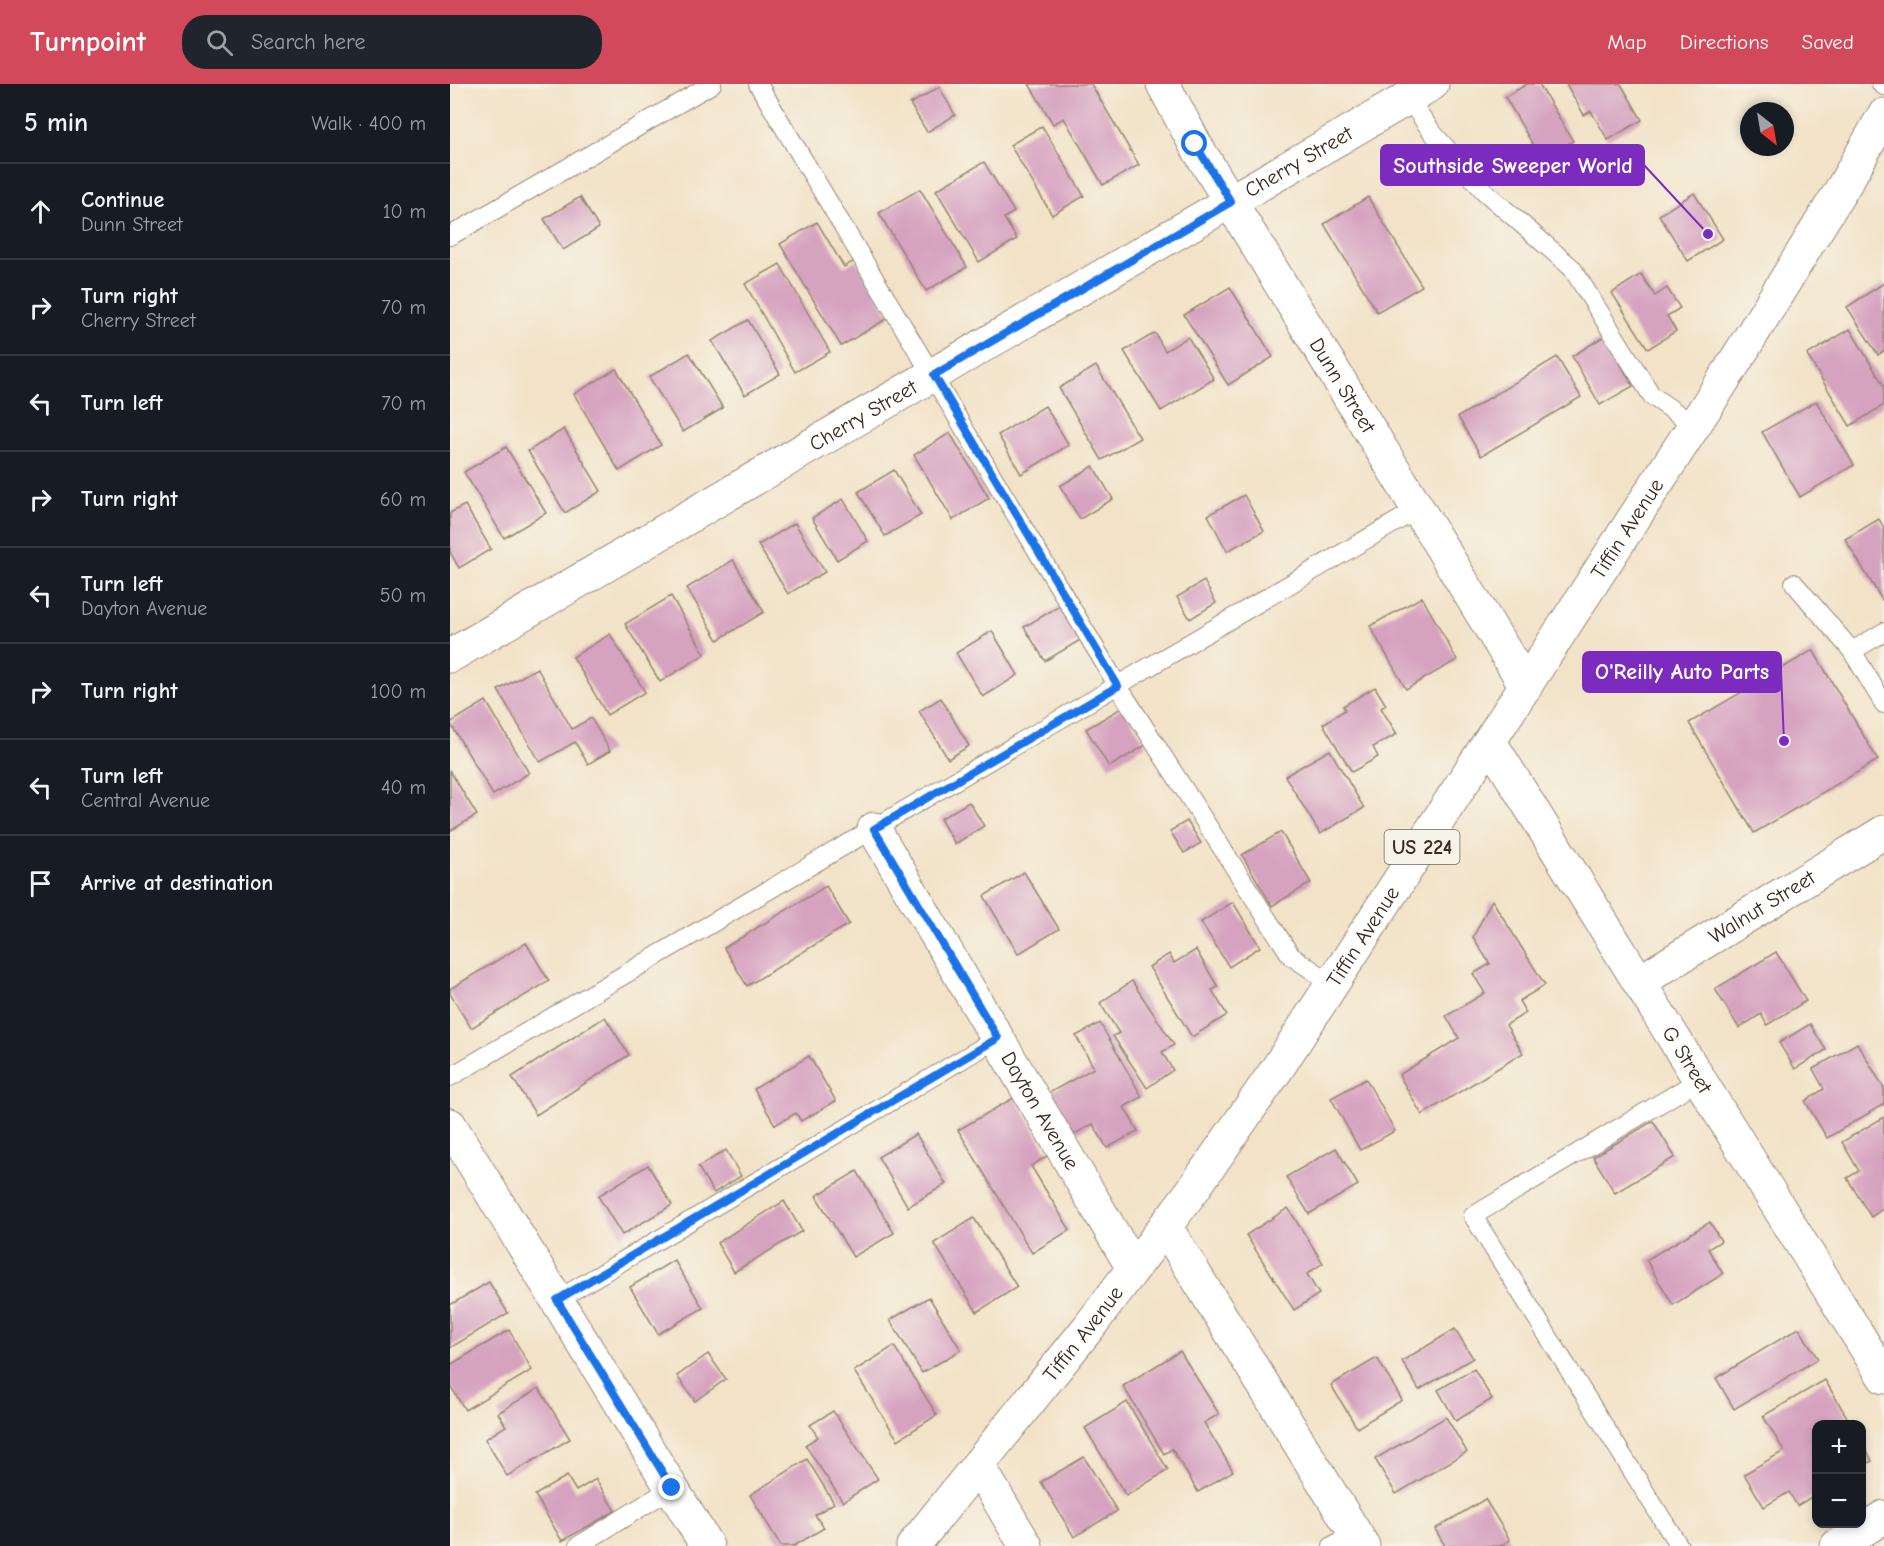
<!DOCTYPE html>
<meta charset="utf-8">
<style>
:root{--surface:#171b24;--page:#20242c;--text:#f1f3f6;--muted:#9ea1a6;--line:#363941;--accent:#d1495b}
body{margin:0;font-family:"Comic Neue",sans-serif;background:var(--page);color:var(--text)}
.controls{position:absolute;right:18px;bottom:18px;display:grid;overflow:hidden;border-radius:12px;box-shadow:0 3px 9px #0003}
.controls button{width:54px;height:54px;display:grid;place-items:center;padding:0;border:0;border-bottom:2px solid var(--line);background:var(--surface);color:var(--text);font:30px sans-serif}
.compass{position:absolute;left:1290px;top:18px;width:54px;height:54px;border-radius:50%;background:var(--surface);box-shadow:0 3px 9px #0003;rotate:149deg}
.stop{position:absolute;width:18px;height:18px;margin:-14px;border:4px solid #1a73e8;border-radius:50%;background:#fff}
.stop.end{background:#1a73e8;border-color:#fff;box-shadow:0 2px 6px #0008}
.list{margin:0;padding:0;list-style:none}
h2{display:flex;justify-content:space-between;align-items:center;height:78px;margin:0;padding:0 24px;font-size:26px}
h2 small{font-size:20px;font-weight:400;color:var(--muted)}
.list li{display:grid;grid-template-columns:39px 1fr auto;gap:18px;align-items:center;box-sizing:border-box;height:96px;padding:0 24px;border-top:2px solid var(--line)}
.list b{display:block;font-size:22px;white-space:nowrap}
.list p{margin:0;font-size:20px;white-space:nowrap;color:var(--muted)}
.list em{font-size:20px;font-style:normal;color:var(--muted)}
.icon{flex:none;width:33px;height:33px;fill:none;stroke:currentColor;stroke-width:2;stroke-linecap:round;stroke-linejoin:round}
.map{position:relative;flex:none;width:1434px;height:1462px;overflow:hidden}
header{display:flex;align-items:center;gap:36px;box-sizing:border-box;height:84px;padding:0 30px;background:var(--accent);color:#fff}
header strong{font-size:28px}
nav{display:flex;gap:33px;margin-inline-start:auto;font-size:21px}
.search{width:420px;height:54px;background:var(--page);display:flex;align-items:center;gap:15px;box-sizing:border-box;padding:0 21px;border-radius:24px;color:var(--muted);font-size:22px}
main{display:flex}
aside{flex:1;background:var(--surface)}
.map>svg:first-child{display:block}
</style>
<header>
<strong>Turnpoint</strong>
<div class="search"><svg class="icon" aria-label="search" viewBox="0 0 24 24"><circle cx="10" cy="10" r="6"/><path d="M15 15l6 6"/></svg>Search here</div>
<nav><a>Map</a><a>Directions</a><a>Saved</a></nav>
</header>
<main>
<aside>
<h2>5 min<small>Walk · 400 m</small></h2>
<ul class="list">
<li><svg class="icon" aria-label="ahead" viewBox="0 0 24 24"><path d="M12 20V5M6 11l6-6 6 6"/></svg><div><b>Continue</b><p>Dunn Street</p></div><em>10 m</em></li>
<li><svg class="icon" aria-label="right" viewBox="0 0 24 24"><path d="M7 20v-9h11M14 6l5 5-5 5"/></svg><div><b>Turn right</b><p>Cherry Street</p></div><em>70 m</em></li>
<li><svg class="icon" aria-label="left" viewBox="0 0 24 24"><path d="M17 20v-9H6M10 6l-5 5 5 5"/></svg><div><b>Turn left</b></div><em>70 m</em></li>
<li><svg class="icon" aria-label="right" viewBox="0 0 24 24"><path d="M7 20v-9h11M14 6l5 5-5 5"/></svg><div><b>Turn right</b></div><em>60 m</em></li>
<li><svg class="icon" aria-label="left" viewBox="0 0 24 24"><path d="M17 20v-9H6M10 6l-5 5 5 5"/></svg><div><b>Turn left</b><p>Dayton Avenue</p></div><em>50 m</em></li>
<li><svg class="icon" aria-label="right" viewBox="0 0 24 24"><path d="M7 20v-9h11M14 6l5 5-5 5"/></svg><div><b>Turn right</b></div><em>100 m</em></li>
<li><svg class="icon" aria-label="left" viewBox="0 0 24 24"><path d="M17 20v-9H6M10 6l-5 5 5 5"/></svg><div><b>Turn left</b><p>Central Avenue</p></div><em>40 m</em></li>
<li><svg class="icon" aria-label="arrive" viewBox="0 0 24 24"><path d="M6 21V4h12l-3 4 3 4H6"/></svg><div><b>Arrive at destination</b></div></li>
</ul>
</aside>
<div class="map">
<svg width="1434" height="1462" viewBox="0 0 1434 1462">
<rect width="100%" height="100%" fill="#f7f3e8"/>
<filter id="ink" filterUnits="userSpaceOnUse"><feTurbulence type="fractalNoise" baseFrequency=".0167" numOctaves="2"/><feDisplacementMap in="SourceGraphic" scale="12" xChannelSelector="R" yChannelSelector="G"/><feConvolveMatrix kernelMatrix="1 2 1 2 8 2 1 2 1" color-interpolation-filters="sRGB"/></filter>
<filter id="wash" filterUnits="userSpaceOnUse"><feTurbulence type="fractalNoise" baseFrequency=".008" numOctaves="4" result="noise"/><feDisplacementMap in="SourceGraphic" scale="24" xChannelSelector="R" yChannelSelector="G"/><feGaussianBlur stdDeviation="1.35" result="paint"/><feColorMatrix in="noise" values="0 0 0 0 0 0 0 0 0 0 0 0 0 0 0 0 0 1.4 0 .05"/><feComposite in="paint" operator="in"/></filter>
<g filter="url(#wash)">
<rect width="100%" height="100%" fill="#f2e3c8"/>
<g id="blocks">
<g fill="#d5a2bf">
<polygon points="579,0 641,0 689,81 653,101 614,34 603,40"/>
<polygon points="1077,0 1089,0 1123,57 1092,76 1055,13"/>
<polygon points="1116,0 1171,0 1192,36 1158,56 1141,27 1134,31"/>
<polygon points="489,3 505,31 477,48 460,20"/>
<polygon points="592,42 634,112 602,131 560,61"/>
<polygon points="534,78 564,128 554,134 567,155 529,178 486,106"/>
<polygon points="470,105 517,183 476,207 429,129"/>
<polygon points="1244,109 1273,155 1238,177 1209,131"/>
<polygon points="130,113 149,144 113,166 94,135"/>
<polygon points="918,113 972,202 927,228 874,140"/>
<polygon points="367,138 394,183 406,176 440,233 391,262 330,160"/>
<polygon points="330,180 380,268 345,288 295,200"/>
<polygon points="1191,190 1205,212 1217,204 1230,224 1217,232 1226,247 1198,265 1162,209"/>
<polygon points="1434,199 1434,267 1428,271 1397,223"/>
<polygon points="780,203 823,273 778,301 734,231"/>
<polygon points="298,236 330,290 295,311 262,257"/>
<polygon points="1400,245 1434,302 1434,321 1400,342 1357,271"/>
<polygon points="705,249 715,267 738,253 764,295 711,327 674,267"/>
<polygon points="1155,252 1183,302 1150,321 1122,272"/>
<polygon points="239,269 273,324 233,348 199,293"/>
<polygon points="1107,273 1131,313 1031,372 1008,333"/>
<polygon points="646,282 690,354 652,376 609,304"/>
<polygon points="166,285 211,361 169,387 124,310"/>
<polygon points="1366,317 1404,381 1350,413 1312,348"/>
<polygon points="595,322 619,361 571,390 548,351"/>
<polygon points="114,345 151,407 115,429 78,367"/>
<polygon points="500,349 539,414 503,436 464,371"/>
<polygon points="56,363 96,429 54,454 14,388"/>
<polygon points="643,382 663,415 630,435 610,402"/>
<polygon points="444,386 471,431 435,452 408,408"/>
<polygon points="794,411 814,447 777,467 758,431"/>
<polygon points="393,415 418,457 387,476 362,434"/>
<polygon points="15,421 41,465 9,484 0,468 0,429"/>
<polygon points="1429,435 1434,444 1434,519 1395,455"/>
<polygon points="345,439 375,488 338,510 308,461"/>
<polygon points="283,476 314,528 268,556 237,504"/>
<polygon points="754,497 766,519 740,535 727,513"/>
<polygon points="221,512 255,570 210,598 175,540"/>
<polygon points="972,513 1007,576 956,605 920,542"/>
<polygon points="611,521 632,555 595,577 574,543"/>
<polygon points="542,547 568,591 533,613 506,569"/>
<polygon points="160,550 195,608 157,631 123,573"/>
<polygon points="1363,566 1428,676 1304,749 1239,639"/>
<polygon points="87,584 122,645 141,634 160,667 138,680 125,658 90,678 48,606"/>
<polygon points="925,603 936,621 931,624 947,650 923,663 928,673 902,688 873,640 895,626 893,622"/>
<polygon points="491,614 519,662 498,675 469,627"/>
<polygon points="36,617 79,689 43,711 0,639"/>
<polygon points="673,623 696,661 659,683 636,645"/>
<polygon points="880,666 914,724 870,750 835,692"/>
<polygon points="0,687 27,731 0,747"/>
<polygon points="519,718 534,742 505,760 490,735"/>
<polygon points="737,737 751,759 734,769 720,747"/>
<polygon points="831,748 861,799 822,822 792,771"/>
<polygon points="574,788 609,845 568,870 534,812"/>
<polygon points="376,802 399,840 297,902 274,864"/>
<polygon points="1042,816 1095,901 1069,917 1076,929 1056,941 1073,969 972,1031 949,991 1009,954 996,932 1035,909 1023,890 1040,880 1023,853"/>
<polygon points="783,818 810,863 779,883 751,838"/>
<polygon points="76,859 99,897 21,944 0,910 0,905"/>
<polygon points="746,866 768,903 762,906 777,931 742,953 699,883 719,870 724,879"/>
<polygon points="1326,868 1356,917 1317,941 1311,930 1289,944 1265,905"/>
<polygon points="682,897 724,961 712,968 723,986 697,1004 663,952 669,949 650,919"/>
<polygon points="155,933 179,971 86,1031 62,993"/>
<polygon points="650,939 692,1013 674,1023 688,1047 657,1064 643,1040 621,1052 597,1010 644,984 626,952"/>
<polygon points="1360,940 1376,966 1345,985 1329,959"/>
<polygon points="1407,959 1434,1004 1434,1020 1377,1054 1355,1017 1374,1005 1363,985"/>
<polygon points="359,972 386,1017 351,1037 346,1029 325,1041 304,1005"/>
<polygon points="916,995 945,1047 910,1066 881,1014"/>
<polygon points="565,1013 599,1071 581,1082 620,1146 582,1169 508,1046"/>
<polygon points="1434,1033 1434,1124 1421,1133 1397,1094 1409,1087 1392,1058"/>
<polygon points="1203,1037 1225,1073 1165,1109 1143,1073"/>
<polygon points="466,1050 496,1100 458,1123 428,1073"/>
<polygon points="886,1064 908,1101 859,1130 836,1093"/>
<polygon points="276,1066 291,1092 264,1109 248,1083"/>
<polygon points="198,1081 222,1121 172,1151 148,1112"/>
<polygon points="407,1087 444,1149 403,1173 366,1112"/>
<polygon points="334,1117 352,1147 284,1188 267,1159"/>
<polygon points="838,1124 873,1179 857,1190 869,1210 844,1226 796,1151"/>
<polygon points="524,1134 567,1203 527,1228 484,1159"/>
<polygon points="1260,1138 1271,1157 1258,1165 1273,1190 1223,1221 1196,1176"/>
<polygon points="224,1176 253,1224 208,1250 180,1203"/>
<polygon points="39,1198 58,1229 0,1264 0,1221"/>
<polygon points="479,1213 511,1266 472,1289 440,1236"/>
<polygon points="1349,1244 1368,1275 1284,1325 1266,1294"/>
<polygon points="1005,1245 1023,1274 969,1306 952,1277"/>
<polygon points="59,1246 82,1286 15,1326 0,1301 0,1281"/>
<polygon points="444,1262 487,1331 448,1356 404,1287"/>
<polygon points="730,1267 769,1330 754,1339 783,1387 748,1408 722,1365 714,1370 673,1302"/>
<polygon points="258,1270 276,1295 245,1317 227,1292"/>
<polygon points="927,1274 952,1316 907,1344 881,1301"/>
<polygon points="1024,1285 1042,1315 1006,1337 988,1306"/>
<polygon points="1375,1296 1401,1340 1366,1340 1366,1410 1347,1422 1339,1408 1314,1423 1294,1390 1334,1367 1313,1332"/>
<polygon points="89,1304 120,1355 57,1392 35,1355 56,1342 48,1329"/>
<polygon points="677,1318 718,1386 676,1412 635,1344"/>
<polygon points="383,1327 428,1395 393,1418 355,1361 368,1353 360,1341"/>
<polygon points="996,1333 1017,1368 946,1410 925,1375"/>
<polygon points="1412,1358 1422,1377 1412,1383"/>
<polygon points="634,1373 667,1427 624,1453 591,1398"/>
<polygon points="357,1375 384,1419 365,1431 374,1444 344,1462 331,1462 300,1411"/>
<polygon points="117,1392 126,1407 146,1395 165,1427 112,1457 85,1411"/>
<polygon points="1035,1415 1060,1456 1050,1462 995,1462 985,1445"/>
</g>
</g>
</g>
<g filter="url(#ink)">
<use href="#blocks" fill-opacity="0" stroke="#968673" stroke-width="1.5"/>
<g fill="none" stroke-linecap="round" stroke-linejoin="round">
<g stroke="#968673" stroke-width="20">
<g id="lane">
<polyline points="308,0 668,602 841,872 883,900"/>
<polyline points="1431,0 1434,2"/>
<polyline points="958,14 982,48 1034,107 1122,184 1202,312 1244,341"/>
<polyline points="0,152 262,0"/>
<polyline points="1344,499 1402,567"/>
<polyline points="1434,548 1402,567 1434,620"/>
<polyline points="0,993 968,425"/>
<polyline points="107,1216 548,954"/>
<polyline points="128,1462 222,1404"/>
<polyline points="882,1462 905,1449"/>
<polyline points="1229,1462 1023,1132 1249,996"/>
</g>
</g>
<g stroke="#968673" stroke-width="35">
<g id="street">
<path id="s1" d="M713,0L745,60L1076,602"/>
<path id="s2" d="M0,572L982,0"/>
<path id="s3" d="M1040,658L1434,1293"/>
<path id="s4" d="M424,745L683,1184"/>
<path id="s5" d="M1189,898L1434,748"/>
<polyline points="0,1041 257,1462"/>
<polyline points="715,1142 913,1462"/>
<polyline points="528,1381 576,1462"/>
<polyline points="1387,1462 1434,1433"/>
</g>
</g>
<g stroke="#968673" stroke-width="35">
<g id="highway">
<path id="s6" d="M463,1462L639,1243L742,1107L827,985L1280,286L1396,98L1434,31"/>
</g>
</g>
<use href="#lane" stroke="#fff" stroke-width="18"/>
<use href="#street" stroke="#fff" stroke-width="33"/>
<use href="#highway" stroke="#fff" stroke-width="33"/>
</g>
</g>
<g fill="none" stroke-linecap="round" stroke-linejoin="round" filter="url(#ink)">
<polyline stroke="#1a73e8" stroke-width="8" points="222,1404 107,1216 548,954 424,745 668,602 484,291 781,118 745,60"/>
</g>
<g text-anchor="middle" stroke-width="4.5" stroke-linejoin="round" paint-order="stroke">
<rect fill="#f7f3e8" stroke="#73665b" stroke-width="1.5" x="934.5" y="746" width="75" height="34" rx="4.5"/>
<g font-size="20" font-weight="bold" fill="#3b2a1e">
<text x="972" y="770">US 224</text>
</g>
<g font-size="21" fill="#3b2a1e" stroke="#f7f3e8">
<text dy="7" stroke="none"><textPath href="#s2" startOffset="982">Cherry Street</textPath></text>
<text dy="7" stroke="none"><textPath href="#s1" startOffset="351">Dunn Street</textPath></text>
<text dy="7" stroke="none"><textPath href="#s2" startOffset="478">Cherry Street</textPath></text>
<text dy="7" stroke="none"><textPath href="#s6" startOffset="1244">Tiffin Avenue</textPath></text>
<text dy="7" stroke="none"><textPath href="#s5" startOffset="144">Walnut Street</textPath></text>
<text dy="7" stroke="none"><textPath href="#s6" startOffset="758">Tiffin Avenue</textPath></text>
<text dy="7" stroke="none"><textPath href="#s3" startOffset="374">G Street</textPath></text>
<text dy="7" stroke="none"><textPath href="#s4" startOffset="327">Dayton Avenue</textPath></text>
<text dy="7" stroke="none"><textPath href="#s6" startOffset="272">Tiffin Avenue</textPath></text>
</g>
</g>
<path fill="none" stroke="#7b2cbf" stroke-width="2" d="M1258 150L1194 81M1334 657L1331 588"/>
<g fill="#7b2cbf" stroke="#f7f3e8" stroke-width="2">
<circle cx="1258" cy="150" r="6"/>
<circle cx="1334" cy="657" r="6"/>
</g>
<g fill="#7b2cbf" stroke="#7b2cbf" stroke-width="2">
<rect x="931" y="61" width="263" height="40" rx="6"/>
<rect x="1133" y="568" width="198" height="40" rx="6"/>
</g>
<g font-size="22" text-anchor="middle" font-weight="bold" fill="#fff">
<text x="1063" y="89">Southside Sweeper World</text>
<text x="1232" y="595">O'Reilly Auto Parts</text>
</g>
</svg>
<div class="controls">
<button>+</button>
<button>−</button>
</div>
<svg class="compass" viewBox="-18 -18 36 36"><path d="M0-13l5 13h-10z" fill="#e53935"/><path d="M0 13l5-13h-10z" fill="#9ea1a6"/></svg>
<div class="stop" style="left:745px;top:60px"></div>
<div class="stop end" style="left:222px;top:1404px"></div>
</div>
</main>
